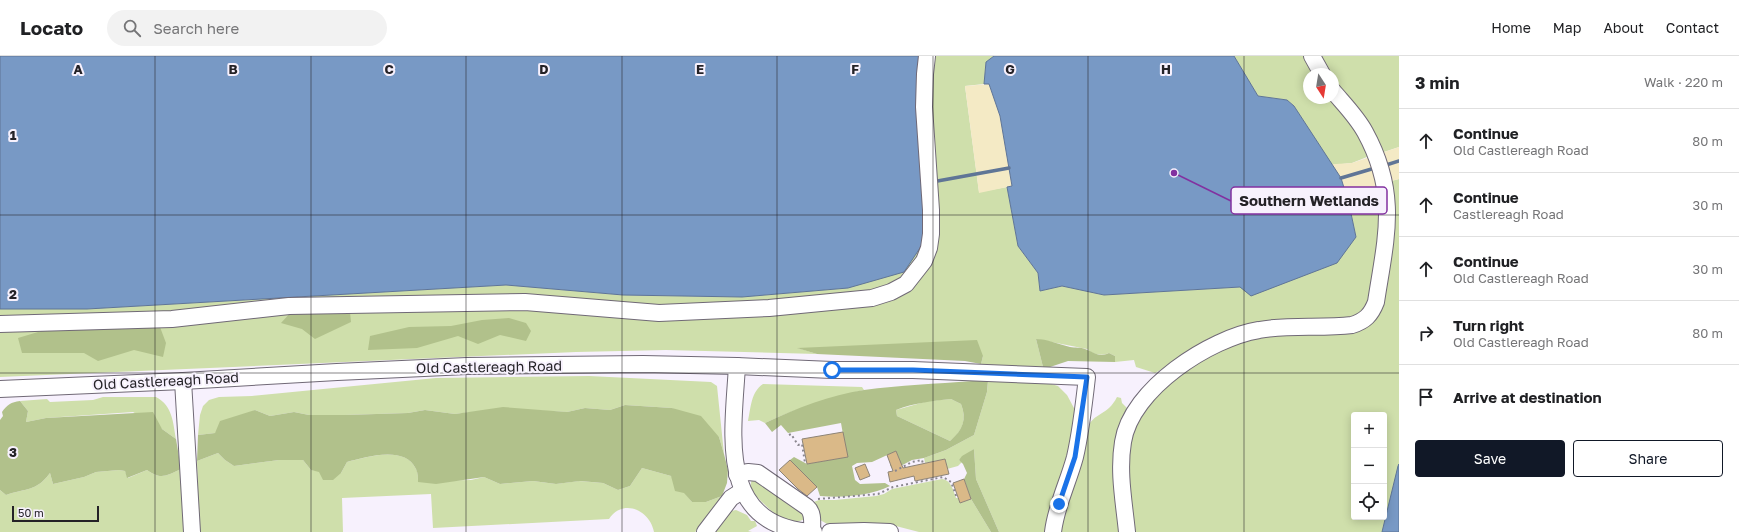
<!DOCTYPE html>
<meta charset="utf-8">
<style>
:root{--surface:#fff;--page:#f2f2f2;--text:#202124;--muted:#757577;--line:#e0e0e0;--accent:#111827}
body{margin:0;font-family:"Golos Text",sans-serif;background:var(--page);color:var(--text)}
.controls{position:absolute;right:12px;bottom:12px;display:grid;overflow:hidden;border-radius:4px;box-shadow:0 2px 10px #0003}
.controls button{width:36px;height:36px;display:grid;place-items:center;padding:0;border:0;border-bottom:1px solid var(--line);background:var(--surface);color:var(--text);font:20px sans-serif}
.compass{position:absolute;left:1303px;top:12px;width:36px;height:36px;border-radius:50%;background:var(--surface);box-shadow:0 2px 10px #0003;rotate:168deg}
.scale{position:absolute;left:12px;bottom:10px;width:87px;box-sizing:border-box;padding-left:4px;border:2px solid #242227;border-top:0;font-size:11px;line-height:14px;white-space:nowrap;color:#242227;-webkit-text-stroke:3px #f7f1fd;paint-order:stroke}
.stop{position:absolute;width:12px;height:12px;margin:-9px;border:3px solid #1a73e8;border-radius:50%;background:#fff}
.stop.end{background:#1a73e8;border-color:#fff;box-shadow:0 1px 4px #0008}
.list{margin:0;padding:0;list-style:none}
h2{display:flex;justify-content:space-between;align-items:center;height:52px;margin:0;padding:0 16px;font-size:17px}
h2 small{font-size:13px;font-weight:400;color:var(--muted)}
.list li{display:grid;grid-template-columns:26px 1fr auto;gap:12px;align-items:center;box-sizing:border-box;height:64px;padding:0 16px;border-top:1px solid var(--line)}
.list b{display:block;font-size:15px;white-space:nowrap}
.list p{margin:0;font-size:13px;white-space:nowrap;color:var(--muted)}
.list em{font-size:13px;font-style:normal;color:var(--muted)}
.actions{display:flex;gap:8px;padding:12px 16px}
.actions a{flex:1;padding:9px 0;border:1px solid var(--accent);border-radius:4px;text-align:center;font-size:14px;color:var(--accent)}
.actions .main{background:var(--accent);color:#fff}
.icon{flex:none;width:22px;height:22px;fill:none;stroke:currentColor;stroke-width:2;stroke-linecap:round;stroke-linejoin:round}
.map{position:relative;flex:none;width:1399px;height:476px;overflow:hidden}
header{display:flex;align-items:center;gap:24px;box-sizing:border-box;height:56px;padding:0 20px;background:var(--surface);border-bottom:1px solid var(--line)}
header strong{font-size:19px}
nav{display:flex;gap:22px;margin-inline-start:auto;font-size:14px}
.search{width:280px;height:36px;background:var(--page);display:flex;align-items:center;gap:10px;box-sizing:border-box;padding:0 14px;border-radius:22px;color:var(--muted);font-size:15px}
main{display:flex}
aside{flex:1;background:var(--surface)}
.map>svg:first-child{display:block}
</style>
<header>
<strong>Locato</strong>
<div class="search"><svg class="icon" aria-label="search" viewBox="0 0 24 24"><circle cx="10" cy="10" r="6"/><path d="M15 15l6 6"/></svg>Search here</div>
<nav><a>Home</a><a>Map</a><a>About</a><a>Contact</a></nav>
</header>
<main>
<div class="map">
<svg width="1399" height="476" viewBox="0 0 1399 476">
<rect width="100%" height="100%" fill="#f7f1fd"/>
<g fill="#cfdfab" fill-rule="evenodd">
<path d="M930,0H994L986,6L984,28L965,30L979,136L1007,131L1018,190L1038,217L1040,235L1062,230L1104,239L1240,231L1356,181L1349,148L1353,141L1371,137L1376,129L1382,127L1379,202L1372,217L1373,233L1361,262L1208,287L1155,317L1136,311L1134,304L1115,306V300L1109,297C1102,300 1093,299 1087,293L1036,283L1043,311H1031L1024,326L1048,327L1058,330L1067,339L1075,354L1071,385L1048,476H999L976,423L974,393L959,404L962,406L958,410L947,413L945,403L925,407L924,402L946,394L974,379L987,336L990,309L981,308L983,300L798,292L817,298L666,294L576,296L0,321V274L290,257L425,252L578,254L871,246L925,212Z"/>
<polygon points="1234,0 1306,0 1318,18 1309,18 1309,42 1333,42 1372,99 1352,107 1332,109 1294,50 1287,44 1258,40"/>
<polygon points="1312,0 1399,0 1399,91 1378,98 1333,30 1333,18 1324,18"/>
<path d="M1399,123V408L1382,476H1131L1128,387L1141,359L1161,333L1190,308L1252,279L1367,268L1387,126ZM1354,359H1384V461H1354Z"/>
<polygon points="922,189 922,199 896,229 866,239 653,252 579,245 0,265 0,253 87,253 506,229 623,239 742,241 848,232"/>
<polygon points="589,320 711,326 717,330 724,398 719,381 672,352 625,349 610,354 585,352 567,356 525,354 472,356 455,358 425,354 408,357 345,359 309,359 294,356 270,360 255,354 215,377 198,379 200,359 203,350 209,344 219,341 252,340 436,322"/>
<path d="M763,328L862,331L864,334C827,343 800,351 765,367L759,364L748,365C751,351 751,336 763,328Z"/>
<path d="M103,341H156C173,350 173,367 176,383L162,373L133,356L46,362L26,366L28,355L20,345L47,343L50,346L93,344Z"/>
<path d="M1117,341L1121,342L1122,347L1127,352L1118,372L1115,388L1124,476H1059L1088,370C1096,356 1108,359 1117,341Z"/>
<path d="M951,343L961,348C967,363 963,375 950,385L897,360L896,354L928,345Z"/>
<path d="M218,397L225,404L234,410L279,404H303L311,414L341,417L347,406C367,401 405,389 416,413C418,416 418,422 418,425L471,424L484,421L500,428L533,425L556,428L579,425L603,427L618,434L630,430L642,412L671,420L692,446H706L722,440L703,469L695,476H654C650,454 623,442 609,463L433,472L431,438L342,442L343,476H199L197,405Z"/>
<path d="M181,413L185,476H0V434L6,439C26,432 36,436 50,417L53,428L84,421L96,416L119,414L125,415L128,422L147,414C161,424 166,420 181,413Z"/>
<path d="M753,422L802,455L805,463C789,471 774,458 764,448C757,441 746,433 753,422Z"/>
<path d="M942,423C951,424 953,434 956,442H958L960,447L971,443L991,476H919L892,469H829L820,464L811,447L819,444H835L876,440L884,438L892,433Z"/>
<polygon points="736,454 747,459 751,465 755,465 757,470 748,475 752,476 713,476 731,455"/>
</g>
<g fill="#b1c18b" fill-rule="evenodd">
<polygon points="292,255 350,256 351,266 315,283 302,273 281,267"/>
<polygon points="509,262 526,267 531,275 526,285 500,279 478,288 458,280 417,292 368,294 370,280 409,271 451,270 482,264"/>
<polygon points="160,271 166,287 163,301 134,294 98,305 84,297 22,297 18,282 48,273"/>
<path d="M1036,283C1047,283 1058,288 1070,291C1075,292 1081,291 1085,293C1094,296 1098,302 1109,297L1115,300V306L1068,305L1050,311H1043Z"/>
<polygon points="977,284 983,300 981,308 965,305 817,298 797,292"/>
<path d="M972,325H988L987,336L974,379L946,394L924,402L912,404L893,414L890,409L900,405L896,395L872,406L857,407L852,410L855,424L860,428L885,427L890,430C869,440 843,442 820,440L817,431L790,404L794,401L807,408L847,401L841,367L788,377L781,369L772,376L765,367C797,352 830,339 864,334C900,329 936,328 972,325ZM951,343L961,348C967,363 963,374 950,385L897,360L896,354C914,347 932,345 951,343Z"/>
<path d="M20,345L28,355L26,366L46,362L153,356L162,373L176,383L181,413C166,420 161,424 147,414L127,422L125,415L119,414L96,416L84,421L53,428L50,417C36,436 26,432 6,439L0,434V364L3,360L2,356C7,349 11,346 20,345Z"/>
<path d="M625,349L672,352L701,360L719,381L724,398L728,414L727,427L722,440L706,446H692L684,437L675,435L671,420L642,412L630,430L618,434L603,427L580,425L556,428L533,425L500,428L484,421L436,428L418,426C418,422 418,417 416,413C405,389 366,401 347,406L341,417L333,424H323L319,416L311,414L303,404H279L234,410L225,404L218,397L197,405L198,379L215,377L220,365L255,354L270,360L294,356L309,359H345L408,357L425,354L455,358L503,351L567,356L585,352L610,354Z"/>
<polygon points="974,393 976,423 999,476 991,476 971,443 964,423 967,417 963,408 959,404 962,400"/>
</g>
<g fill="#f4eac5">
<polygon points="989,28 1000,60 1012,130 979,137 965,30"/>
<polygon points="1399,91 1399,123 1376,129 1371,137 1353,141 1342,162 1320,109 1352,107"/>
</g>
<g fill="#7899c5" stroke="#5f7596">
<polygon points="0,0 924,0 926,148 922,189 904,216 848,232 742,241 623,239 506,229 87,253 0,253"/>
<polygon points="994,0 1234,0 1258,40 1287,44 1294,50 1341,122 1349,148 1356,181 1337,207 1251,240 1240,231 1104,239 1062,230 1040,235 1038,217 1018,190 1007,131 1012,130 1000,60 989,28 984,28 986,6"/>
<polygon points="1399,408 1399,476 1382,476 1398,410"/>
</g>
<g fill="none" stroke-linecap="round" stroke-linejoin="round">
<g stroke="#5f7596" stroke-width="3.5">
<polyline points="1383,110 1399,105"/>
<polyline points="1341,122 1375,112"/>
<polyline points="932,126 1009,112"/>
</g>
</g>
<g fill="#dab988" stroke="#8d8477">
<polygon points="843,376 848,401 807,408 802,383"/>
<polygon points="896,395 903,412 945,403 949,418 915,425 914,420 890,426 888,416 893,415 887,399"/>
<polygon points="790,404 817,431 807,440 798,433 779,414"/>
<polygon points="865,408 870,420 860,424 855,412"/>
<polygon points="964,423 971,443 960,447 953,427"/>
</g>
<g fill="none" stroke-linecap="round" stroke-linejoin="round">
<g stroke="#706976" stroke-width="18">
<g id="minor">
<polyline points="1312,0 1322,18"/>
<polyline points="0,268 172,263 289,250 525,246 659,257 769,252 872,242 891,236 906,228 924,205 929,192 931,178 931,154 924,51 925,18 927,0"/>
<path d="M737,310C733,378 716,471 814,476"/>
<polyline points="183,325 192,476"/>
<path d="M0,333L183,325L337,316L467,310L643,308L737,310L832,314H913L1087,321C1084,348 1081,375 1075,401C1068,427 1056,450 1053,476"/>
<path d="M737,419L748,416L758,417L807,451C814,457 812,467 812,476"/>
<polyline points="705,476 731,442 742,435"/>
<polyline points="830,476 864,475 890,476"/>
<path d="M1127,476C1124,446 1118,416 1123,386C1131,333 1210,282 1259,274C1289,268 1321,273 1352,269C1365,265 1371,259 1376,246C1386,181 1399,138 1365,76C1357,61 1344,48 1333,35"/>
</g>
</g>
<g stroke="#8a878f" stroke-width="2" stroke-dasharray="2 3" stroke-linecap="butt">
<polyline points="789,379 791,378 798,389 802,388 805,407"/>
<polyline points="895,415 912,406 922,404 923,408"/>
<polyline points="818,443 878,438 893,431 943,421 951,426 957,442"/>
</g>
<use href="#minor" stroke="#fff" stroke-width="16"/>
</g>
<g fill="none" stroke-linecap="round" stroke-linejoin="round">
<polyline stroke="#1a73e8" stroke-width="5" points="832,314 913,314 1087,321 1075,401 1059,448"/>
</g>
<path fill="none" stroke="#242227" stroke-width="1" stroke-opacity="0.55" d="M155,0V476M311,0V476M466,0V476M622,0V476M777,0V476M933,0V476M1088,0V476M1244,0V476M0,159H1399M0,317H1399"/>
<g text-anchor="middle" stroke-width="4" stroke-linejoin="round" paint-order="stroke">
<g font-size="14" fill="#242227" stroke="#f7f1fd">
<text transform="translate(489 311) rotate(-1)" y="5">Old Castlereagh Road</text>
<text transform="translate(166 325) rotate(-3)" y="5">Old Castlereagh Road</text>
</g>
</g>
<g font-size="13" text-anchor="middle" font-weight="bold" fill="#242227" stroke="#f7f1fd" stroke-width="4" stroke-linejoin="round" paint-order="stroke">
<text x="78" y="18">A</text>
<text x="233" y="18">B</text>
<text x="389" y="18">C</text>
<text x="544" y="18">D</text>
<text x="700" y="18">E</text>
<text x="855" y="18">F</text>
<text x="1010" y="18">G</text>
<text x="1166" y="18">H</text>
<text x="13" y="84">1</text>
<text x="13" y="243">2</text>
<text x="13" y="401">3</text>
</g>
<path fill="none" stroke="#8231a0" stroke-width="1.5" d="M1174 117L1231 145"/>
<circle fill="#8231a0" stroke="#f7f1fd" stroke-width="1.5" cx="1174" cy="117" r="4"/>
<rect fill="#f7f1fd" stroke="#8231a0" stroke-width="1.5" x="1231" y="131" width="156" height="27" rx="4"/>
<g font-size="15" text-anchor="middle" font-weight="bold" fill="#242227">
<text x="1309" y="150">Southern Wetlands</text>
</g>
</svg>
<div class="controls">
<button>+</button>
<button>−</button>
<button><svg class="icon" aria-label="locate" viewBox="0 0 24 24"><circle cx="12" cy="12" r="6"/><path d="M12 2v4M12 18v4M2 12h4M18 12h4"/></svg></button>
</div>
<svg class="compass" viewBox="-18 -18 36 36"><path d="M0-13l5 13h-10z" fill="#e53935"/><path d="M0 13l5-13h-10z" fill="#757577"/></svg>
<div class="scale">50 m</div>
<div class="stop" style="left:832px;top:314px"></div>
<div class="stop end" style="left:1059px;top:448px"></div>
</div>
<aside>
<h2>3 min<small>Walk · 220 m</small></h2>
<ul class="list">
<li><svg class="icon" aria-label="ahead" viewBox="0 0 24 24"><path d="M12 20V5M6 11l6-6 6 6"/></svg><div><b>Continue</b><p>Old Castlereagh Road</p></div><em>80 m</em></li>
<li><svg class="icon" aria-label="ahead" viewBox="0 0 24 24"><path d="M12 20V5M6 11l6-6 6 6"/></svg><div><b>Continue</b><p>Castlereagh Road</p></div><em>30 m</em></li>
<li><svg class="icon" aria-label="ahead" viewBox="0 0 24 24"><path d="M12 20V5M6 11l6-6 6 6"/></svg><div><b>Continue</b><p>Old Castlereagh Road</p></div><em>30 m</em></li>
<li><svg class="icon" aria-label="right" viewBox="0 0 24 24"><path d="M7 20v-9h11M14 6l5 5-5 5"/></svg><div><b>Turn right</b><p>Old Castlereagh Road</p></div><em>80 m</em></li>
<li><svg class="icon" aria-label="arrive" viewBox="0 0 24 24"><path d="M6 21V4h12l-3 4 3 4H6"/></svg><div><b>Arrive at destination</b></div></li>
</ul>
<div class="actions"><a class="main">Save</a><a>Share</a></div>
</aside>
</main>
